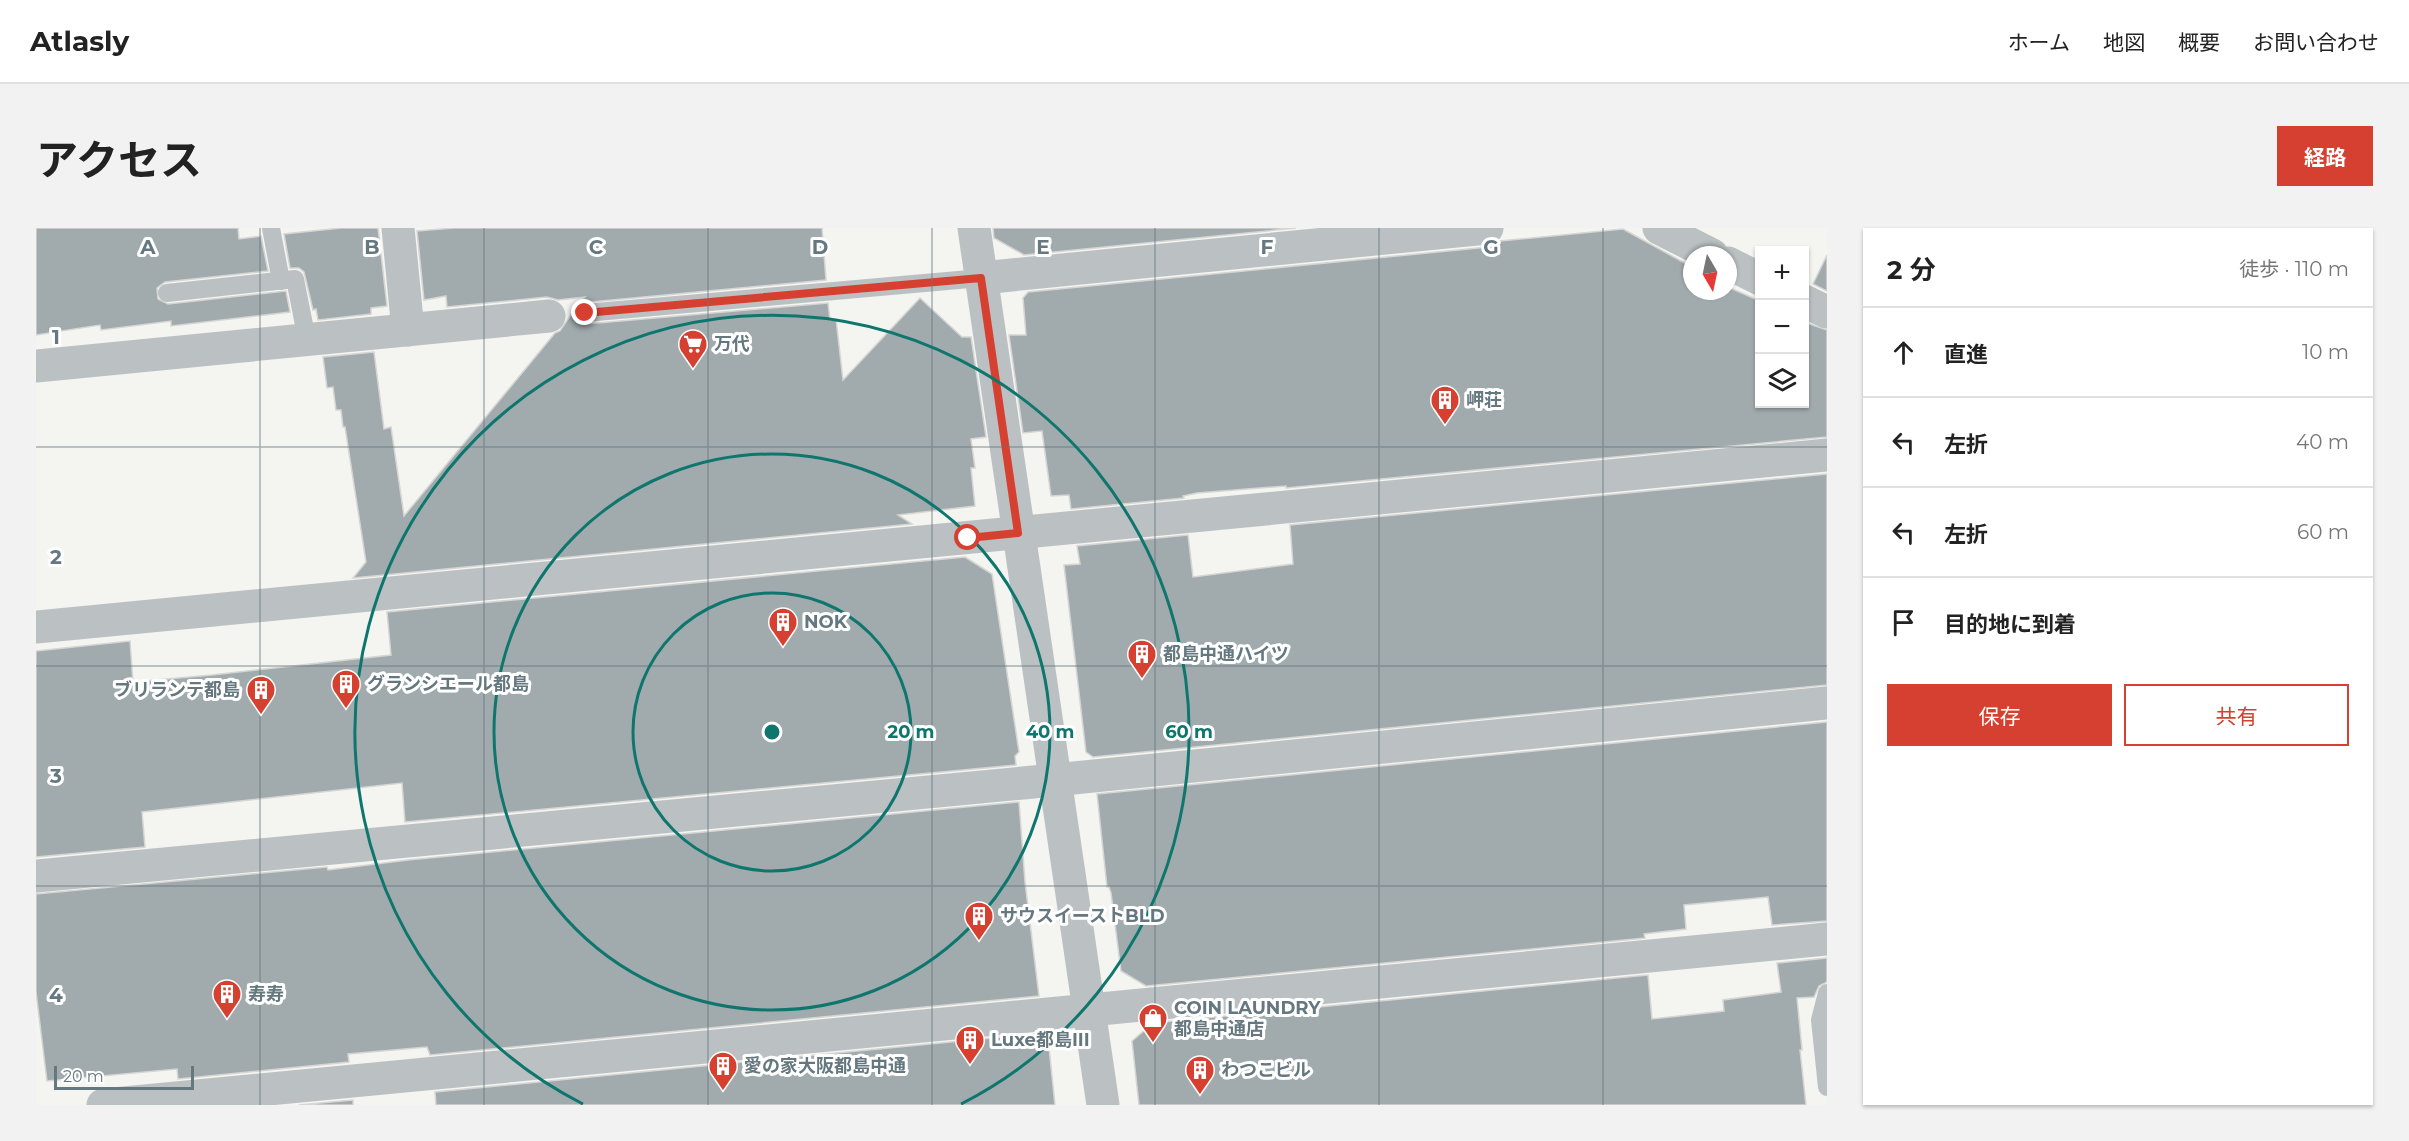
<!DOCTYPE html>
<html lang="ja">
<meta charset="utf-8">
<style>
:root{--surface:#fff;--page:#f2f2f2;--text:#222;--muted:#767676;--line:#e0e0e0;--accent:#d54030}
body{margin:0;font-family:Montserrat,"Noto Sans JP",sans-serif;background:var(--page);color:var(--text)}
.controls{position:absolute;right:18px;top:18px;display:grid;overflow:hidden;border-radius:0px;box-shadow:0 2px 4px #0004}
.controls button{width:54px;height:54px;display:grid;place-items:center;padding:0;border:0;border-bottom:2px solid var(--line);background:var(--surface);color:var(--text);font:30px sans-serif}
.compass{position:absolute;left:1647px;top:18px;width:54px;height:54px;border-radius:50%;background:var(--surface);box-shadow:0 2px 4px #0004;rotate:171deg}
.scale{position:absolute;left:18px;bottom:15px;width:140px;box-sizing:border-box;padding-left:6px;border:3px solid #65777f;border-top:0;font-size:16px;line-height:21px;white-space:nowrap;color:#65777f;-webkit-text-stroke:4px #fff;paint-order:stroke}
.stop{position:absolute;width:18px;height:18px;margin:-14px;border:4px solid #d54030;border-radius:50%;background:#fff}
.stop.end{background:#d54030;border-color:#fff;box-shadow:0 2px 6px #0008}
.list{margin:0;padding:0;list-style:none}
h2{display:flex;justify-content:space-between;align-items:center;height:78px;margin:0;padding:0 24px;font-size:26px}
h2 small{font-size:20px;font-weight:400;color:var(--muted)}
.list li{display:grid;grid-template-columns:39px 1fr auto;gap:18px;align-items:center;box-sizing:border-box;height:90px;padding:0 24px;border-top:2px solid var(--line)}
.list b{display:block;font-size:22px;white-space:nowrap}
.list em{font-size:20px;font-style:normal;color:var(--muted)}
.actions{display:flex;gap:12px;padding:18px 24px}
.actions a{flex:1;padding:14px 0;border:2px solid var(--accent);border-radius:0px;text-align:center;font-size:21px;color:var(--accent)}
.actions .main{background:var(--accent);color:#fff}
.icon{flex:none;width:33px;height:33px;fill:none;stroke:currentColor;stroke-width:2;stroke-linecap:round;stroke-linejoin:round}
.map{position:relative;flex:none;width:1791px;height:877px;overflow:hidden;border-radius:0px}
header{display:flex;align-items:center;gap:36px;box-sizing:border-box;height:84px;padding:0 30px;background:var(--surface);border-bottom:2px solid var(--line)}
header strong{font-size:28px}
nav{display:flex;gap:33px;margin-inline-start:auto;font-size:21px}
.intro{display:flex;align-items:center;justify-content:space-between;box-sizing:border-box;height:144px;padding:0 36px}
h1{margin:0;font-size:42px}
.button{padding:15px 27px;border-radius:0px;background:var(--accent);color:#fff;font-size:21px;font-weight:700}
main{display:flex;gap:36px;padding:0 36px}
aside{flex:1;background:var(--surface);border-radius:0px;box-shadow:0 2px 4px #0004}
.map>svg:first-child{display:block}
</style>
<header>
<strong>Atlasly</strong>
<nav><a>ホーム</a><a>地図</a><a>概要</a><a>お問い合わせ</a></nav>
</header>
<div class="intro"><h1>アクセス</h1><a class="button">経路</a></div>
<main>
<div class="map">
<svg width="1791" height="877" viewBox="0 0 1791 877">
<rect width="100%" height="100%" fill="#f4f4f0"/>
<g fill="#a1abae" stroke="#d5d5d3" stroke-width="1.5">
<polygon points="0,0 202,0 203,11 225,8 232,43 129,54 121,60 122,71 132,76 250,63 254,84 135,98 135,93 65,102 64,97 0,107"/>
<polygon points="305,0 342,0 351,78 335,80 335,86 282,92 280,81 277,82 268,44 263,40 254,40 248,6"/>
<polygon points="418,0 786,0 790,52 544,75 549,69 522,72 511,69 411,79 410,68 388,72 381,3"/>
<polygon points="957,0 1260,0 988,27 958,10"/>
<polygon points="1587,1 1656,39 1656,63 1692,63 1692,59 1724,73 1724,176 1768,176 1768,94 1791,102 1791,209 1250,260 1250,258 1161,265 1147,268 1148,270 1035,281 1033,267 1015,268 1006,203 987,205 973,107 990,107 987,70 992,64 1453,19 1464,13"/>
<polygon points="1791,27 1791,63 1777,56"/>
<polygon points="884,70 926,109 935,109 950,209 935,211 939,240 935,240 939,278 862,287 876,296 317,350 330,334 309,199 307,199 305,182 300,182 297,159 291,160 287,129 338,124 348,201 355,199 368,288 519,105 524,103 538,82 540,92 550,96 792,75 794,92 800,91 807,152"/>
<polygon points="1791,246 1791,457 1057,529 1050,524 1028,337 1044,336 1041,318 1152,307 1157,349 1257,336 1254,297"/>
<polygon points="929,329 956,346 983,524 979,528 980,537 369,594 366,555 106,584 109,619 0,629 0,423 94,413 97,454 176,447 355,427 351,384"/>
<polygon points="1791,494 1791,693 1736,697 1732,669 1648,677 1650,701 1608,706 1609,710 1110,758 1085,743 1075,665 1073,659 1071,659 1061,566"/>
<polygon points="983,574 989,654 1003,768 394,827 391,819 312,826 313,834 142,851 141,841 11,853 0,764 0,666 291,639 292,642 372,632"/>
<polygon points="1791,730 1791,754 1783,758 1778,769 1761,770 1766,822 1764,822 1770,877 1103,877 1096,813 1117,795 1612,747 1616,791 1688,783 1687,772 1745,764 1741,735"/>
<polygon points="1007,805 1008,811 1012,810 1019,877 400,877 399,864"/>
<polygon points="317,872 317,877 263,877"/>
</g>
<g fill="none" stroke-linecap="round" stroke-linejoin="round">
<g stroke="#bbc0c2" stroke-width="18">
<polyline points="235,0 245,53"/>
<polyline points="131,65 259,51 271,112"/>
<polyline points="549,85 945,50"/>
<polyline points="1791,765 1784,792 1791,859"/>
</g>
<g stroke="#bbc0c2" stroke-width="33">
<polyline points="362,0 372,102"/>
<polyline points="938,0 1067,877"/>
<polyline points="1623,0 1676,27"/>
<polyline points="1692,35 1724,51"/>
<polyline points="945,50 1451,0"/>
<polyline points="1768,73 1791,84"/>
<polyline points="0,138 513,88"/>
<polyline points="0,399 1791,227"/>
<polyline points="0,648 987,555 1791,475"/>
<polyline points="67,877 1791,711"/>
</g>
</g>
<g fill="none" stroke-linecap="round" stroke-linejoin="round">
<polyline stroke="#d54030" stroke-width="8" points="549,85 945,50 982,305 932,310"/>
</g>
<path fill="none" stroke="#65777f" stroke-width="1.5" stroke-opacity="0.55" d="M224,0V877M448,0V877M672,0V877M896,0V877M1119,0V877M1343,0V877M1567,0V877M0,219H1791M0,438H1791M0,658H1791"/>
<g fill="none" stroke="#0f766e" stroke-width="3">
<circle cx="736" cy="504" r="139"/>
<circle cx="736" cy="504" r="278"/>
<path d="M547 876A417 417 0 1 1 925 876"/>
</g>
<defs>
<g id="supermarket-pin" transform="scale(1.5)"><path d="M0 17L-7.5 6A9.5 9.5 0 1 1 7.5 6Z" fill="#d54030" stroke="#fff"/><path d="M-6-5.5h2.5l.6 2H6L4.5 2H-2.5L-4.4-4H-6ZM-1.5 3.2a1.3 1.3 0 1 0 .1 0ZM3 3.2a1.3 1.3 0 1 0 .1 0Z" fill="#fff"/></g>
<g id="building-pin" transform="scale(1.5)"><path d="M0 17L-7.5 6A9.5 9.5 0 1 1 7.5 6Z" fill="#d54030" stroke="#fff"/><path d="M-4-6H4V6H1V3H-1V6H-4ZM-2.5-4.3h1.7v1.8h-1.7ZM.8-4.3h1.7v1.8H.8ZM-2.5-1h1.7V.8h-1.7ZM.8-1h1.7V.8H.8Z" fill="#fff"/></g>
<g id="shop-pin" transform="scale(1.5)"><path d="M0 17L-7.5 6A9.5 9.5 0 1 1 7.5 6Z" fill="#d54030" stroke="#fff"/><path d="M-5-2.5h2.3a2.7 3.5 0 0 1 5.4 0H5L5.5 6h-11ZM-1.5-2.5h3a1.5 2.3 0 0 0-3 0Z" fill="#fff"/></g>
</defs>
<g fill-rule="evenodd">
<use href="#supermarket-pin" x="657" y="116"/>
<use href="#building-pin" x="1409" y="172"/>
<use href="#building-pin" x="747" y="394"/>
<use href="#building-pin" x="1106" y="426"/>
<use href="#building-pin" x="310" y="456"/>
<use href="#building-pin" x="225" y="462"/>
<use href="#building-pin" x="943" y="688"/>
<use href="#building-pin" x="191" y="766"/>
<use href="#shop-pin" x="1117" y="790"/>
<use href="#building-pin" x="934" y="812"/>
<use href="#building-pin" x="687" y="838"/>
<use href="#building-pin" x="1164" y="842"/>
</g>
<g text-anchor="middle" stroke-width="6" stroke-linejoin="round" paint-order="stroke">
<g font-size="18" font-weight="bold" fill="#65777f" stroke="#fff" text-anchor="start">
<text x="678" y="122">万代</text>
<text x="1430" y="178">岬荘</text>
<text x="768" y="400">NOK</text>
<text x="1127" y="432">都島中通ハイツ</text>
<text x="331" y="462">グランシエール都島</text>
<text x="204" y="468" text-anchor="end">ブリランテ都島</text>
<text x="964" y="694">サウスイーストBLD</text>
<text x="212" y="772">寿寿</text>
<text x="1138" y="786">COIN LAUNDRY<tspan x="1138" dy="21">都島中通店</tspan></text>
<text x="955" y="818">Luxe都島III</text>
<text x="708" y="844">愛の家大阪都島中通</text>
<text x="1185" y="848">わつこビル</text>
</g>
</g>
<g font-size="20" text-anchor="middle" font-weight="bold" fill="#65777f" stroke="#fff" stroke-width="6" stroke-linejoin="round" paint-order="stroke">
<text x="112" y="26">A</text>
<text x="336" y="26">B</text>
<text x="560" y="26">C</text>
<text x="784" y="26">D</text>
<text x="1007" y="26">E</text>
<text x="1231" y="26">F</text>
<text x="1455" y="26">G</text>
<text x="20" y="116">1</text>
<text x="20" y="336">2</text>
<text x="20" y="555">3</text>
<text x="20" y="774">4</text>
</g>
<circle cx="736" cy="504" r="9" fill="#0f766e" stroke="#fff" stroke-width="3"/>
<g font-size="18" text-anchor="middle" font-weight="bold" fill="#0f766e" stroke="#fff" stroke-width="6" stroke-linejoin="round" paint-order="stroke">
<text x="875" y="510">20 m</text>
<text x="1014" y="510">40 m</text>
<text x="1153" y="510">60 m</text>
</g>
</svg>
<div class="controls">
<button>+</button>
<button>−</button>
<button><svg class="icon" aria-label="layers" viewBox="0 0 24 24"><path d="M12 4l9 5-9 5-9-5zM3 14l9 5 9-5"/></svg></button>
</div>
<svg class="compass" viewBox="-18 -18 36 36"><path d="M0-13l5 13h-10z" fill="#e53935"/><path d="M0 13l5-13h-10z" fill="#767676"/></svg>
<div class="scale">20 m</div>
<div class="stop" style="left:932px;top:310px"></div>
<div class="stop end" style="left:549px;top:85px"></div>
</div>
<aside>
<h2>2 分<small>徒歩 · 110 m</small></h2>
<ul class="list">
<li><svg class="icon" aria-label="ahead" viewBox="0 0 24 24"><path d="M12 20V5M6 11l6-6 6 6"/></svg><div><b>直進</b></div><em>10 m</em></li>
<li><svg class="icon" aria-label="left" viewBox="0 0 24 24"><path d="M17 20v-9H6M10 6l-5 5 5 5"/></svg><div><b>左折</b></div><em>40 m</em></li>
<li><svg class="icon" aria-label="left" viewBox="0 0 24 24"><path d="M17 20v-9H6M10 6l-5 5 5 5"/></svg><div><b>左折</b></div><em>60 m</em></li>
<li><svg class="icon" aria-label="arrive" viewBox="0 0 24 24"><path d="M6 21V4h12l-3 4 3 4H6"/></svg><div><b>目的地に到着</b></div></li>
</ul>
<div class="actions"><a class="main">保存</a><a>共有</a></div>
</aside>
</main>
